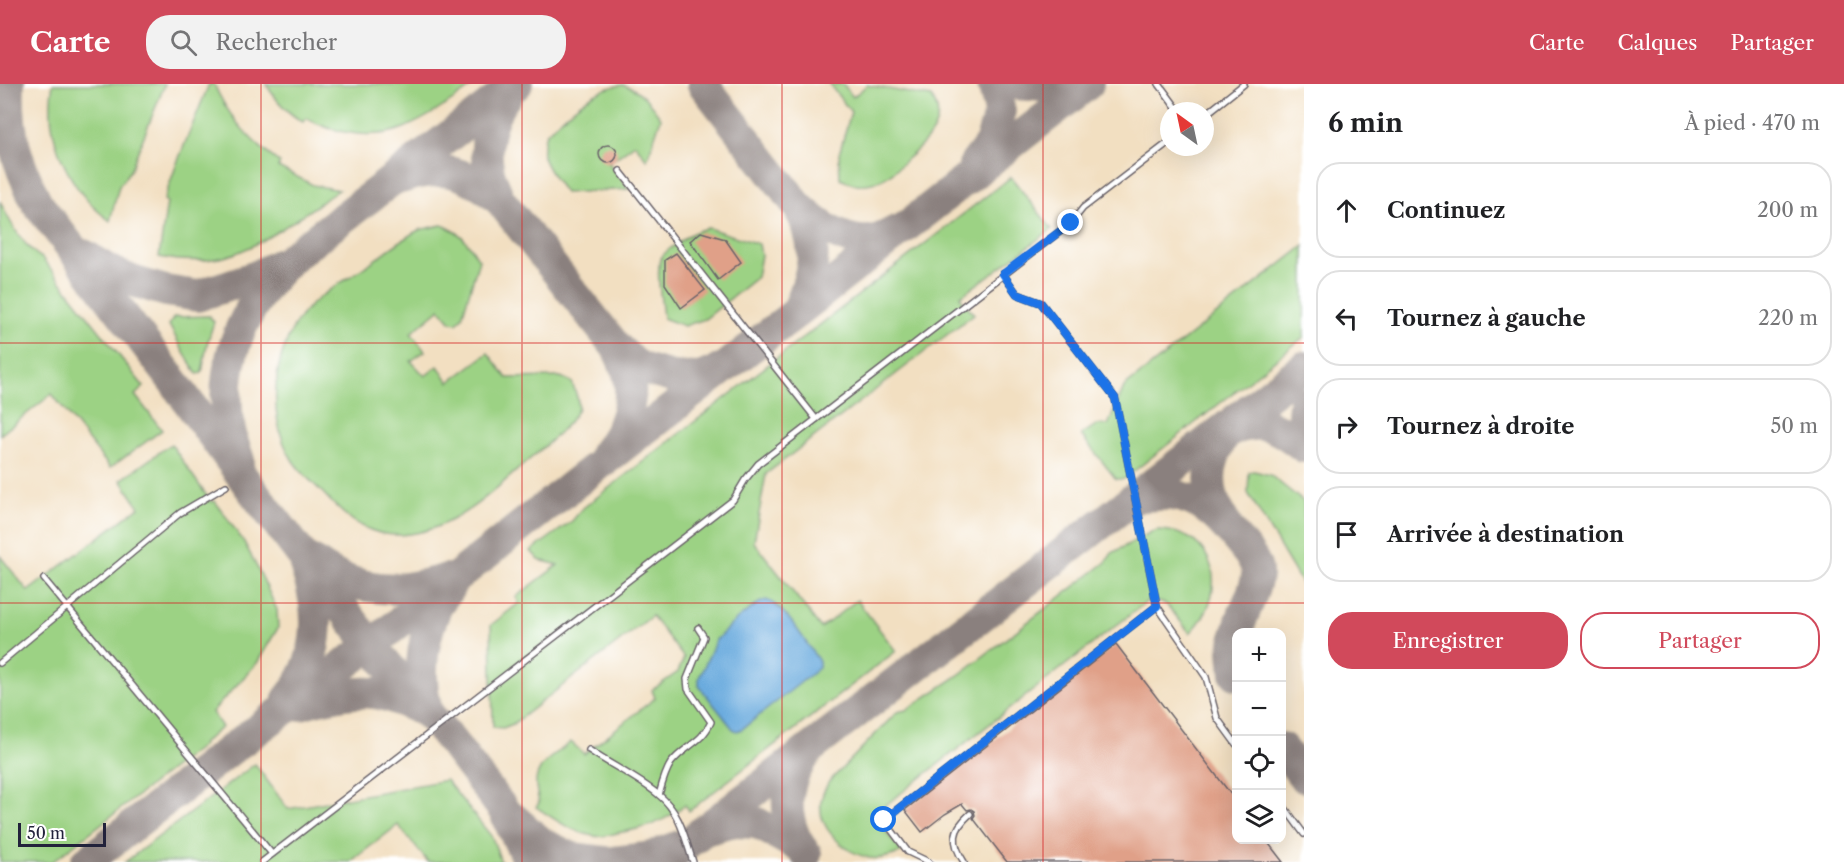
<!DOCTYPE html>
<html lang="fr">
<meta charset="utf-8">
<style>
:root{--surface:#fff;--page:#f2f2f2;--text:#202124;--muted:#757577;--line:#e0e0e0;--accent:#d1495b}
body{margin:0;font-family:"Libre Caslon Text",serif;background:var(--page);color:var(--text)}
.controls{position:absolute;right:18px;bottom:18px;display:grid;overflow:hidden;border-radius:12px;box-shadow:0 6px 24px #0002}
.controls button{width:54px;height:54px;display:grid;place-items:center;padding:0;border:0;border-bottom:2px solid var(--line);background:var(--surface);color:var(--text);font:30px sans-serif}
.compass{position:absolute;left:1160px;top:18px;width:54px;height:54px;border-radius:50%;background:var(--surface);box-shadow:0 6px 24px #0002;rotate:327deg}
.scale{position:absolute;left:18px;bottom:15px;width:88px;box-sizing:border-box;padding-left:6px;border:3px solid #22223b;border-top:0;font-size:16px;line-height:21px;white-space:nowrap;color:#22223b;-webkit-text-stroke:4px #fff;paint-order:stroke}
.stop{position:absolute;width:18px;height:18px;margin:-14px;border:4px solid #1a73e8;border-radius:50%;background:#fff}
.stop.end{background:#1a73e8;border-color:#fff;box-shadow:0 2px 6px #0008}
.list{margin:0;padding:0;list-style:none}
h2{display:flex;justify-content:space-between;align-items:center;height:78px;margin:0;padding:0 24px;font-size:26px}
h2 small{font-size:20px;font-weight:400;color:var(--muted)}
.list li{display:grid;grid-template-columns:39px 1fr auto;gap:18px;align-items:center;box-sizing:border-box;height:96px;margin:0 12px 12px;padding:0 12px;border:2px solid var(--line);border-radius:24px}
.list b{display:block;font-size:22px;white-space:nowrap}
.list em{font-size:20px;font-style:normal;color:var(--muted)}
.actions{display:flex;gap:12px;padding:18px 24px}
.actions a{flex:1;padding:14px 0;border:2px solid var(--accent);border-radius:24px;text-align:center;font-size:21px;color:var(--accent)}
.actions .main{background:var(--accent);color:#fff}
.icon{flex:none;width:33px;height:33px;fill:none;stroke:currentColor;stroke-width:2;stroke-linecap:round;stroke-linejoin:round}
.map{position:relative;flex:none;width:1304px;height:778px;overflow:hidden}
header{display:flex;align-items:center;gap:36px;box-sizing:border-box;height:84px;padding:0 30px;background:var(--accent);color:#fff}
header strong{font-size:28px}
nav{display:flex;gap:33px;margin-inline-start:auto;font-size:21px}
.search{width:420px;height:54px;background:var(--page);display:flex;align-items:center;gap:15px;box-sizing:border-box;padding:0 21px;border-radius:24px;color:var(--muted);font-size:22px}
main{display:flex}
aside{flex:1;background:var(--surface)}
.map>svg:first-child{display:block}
</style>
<header>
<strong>Carte</strong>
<div class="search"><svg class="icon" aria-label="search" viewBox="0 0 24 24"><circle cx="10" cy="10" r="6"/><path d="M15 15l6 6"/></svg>Rechercher</div>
<nav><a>Carte</a><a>Calques</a><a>Partager</a></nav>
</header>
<main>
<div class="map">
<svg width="1304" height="778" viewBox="0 0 1304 778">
<rect width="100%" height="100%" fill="#fff"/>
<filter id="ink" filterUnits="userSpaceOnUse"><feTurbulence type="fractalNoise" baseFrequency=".0167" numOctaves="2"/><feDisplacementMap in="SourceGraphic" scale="12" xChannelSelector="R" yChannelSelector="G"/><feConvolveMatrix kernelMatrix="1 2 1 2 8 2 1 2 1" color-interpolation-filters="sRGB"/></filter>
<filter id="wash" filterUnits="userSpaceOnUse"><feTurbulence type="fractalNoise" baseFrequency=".008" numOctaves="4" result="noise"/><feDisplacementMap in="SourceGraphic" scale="24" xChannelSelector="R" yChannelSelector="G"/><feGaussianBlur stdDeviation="1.35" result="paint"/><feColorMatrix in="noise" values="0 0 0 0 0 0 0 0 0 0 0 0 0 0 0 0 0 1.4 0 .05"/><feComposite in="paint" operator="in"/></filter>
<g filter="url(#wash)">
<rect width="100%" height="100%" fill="#f2dfc1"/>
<g fill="#9cd284" stroke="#5f7a60" stroke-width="1.5">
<path d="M53,0H165L130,87L119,102L110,137C68,106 43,51 53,0Z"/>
<path d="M209,0H214C228,33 251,58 280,79L278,83L313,101L339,106C306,128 256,167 219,174C199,178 179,177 159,173L167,118L164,116L177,79Z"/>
<path d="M266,0H475C453,17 430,33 404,44C375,56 333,50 306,34L303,38C287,29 275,15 266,0Z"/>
<path d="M829,0H843L853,13L867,1L931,13C950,38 924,60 907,75C897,85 886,96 872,99C860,102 851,100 840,95L839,70L851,28Z"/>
<path d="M623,1C642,6 650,19 661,34L647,76L635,60L609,79L629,105L565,109C558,99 547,86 543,73C542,67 543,56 546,50C548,47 553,43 556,40C574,23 597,3 623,1Z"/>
<path d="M1011,93L1052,145L960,213L974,230L766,390L754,458L821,544L857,516L896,567L689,727L685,721C661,740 646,744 617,749C610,751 601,754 594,752C572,748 554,735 536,723L539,719C538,713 536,706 536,700C535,680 558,669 571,658L584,670L655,614L652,606L678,588L684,574L652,532L513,640L503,644L493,643L491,541L519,519L516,513L558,481L539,476L531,467L572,437L583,424Z"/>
<path d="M0,117C9,137 22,162 42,174L144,303L135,311L162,346L110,384L52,310L0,351Z"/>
<path d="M442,141C462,148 468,159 479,176L462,233L457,239L451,238L440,225L411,249L425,267L411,277L425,292L438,282L449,298L488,269L507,294L561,293L572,298C574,306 580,316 578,324C574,338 536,370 524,380C492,409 455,444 410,450C373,456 347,436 324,410C314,400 301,389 293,377C263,331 273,254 314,218C329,205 347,195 363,184C378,174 404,153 419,146C427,144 434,143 442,141Z"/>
<path d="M708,144L759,160L761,171L757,193L705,235L684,242L663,234C662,219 655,186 661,174C665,167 673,163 679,158C689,151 696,146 708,144Z"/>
<polygon points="1304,162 1304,253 1124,395 1116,395 1081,351 1096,341 1108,341 1124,303"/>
<polygon points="209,232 214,238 207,260 202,289 197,290 184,269 169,241 174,233"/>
<polygon points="171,360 211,418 215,417 244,458 263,495 277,526 278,544 257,579 212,628 222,643 203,659 203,661 52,778 0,778 0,472 28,507 139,423 121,396"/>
<polygon points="1254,387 1270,391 1304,418 1304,498 1302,500 1248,409 1249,388"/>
<path d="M1158,446C1218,447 1230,511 1190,549L1166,520L1149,516L882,724L878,729L879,737L883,744L902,768C892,772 880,776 869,774C843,768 814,742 822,713C823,708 826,704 828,699L897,628L906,626L956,593L1106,478L1112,469L1151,448Z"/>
<polygon points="255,680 288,725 446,696 492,753 501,778 428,778 398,741 350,778 125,778"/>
</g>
<path fill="#6aabde" stroke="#46668c" stroke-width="1.5" d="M766,516C785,521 807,561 819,577V584L742,645L737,647L733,645L699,602V594L716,556L736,536L759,519Z"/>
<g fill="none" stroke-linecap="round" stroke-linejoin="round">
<g stroke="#8a807e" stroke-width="32">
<path d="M9,0C7,47 16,77 37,119L166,287L249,402L371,561L451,657L503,725L525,770L526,778"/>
<path d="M703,0L798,122C821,164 814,187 797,228"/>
<polyline points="1015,0 1057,3 1067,0"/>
<polyline points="974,81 990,60 1000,27 993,0"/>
<path d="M401,94C444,80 465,87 499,115L617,264L635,280L647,286L672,293L700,294L719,286"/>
<path d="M499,115C496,106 491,97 489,88C483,62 489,33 506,12"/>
<path d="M798,122C817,140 842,159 869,157C878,157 888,151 896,147"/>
<polyline points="84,171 106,185 132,197 166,207 197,212 257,192 280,180"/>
<polyline points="1304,320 1303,329 1304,339"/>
<path d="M1226,348C1263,334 1274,340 1304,363"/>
<path d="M605,369C625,348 636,314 627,286C624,279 620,271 617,264"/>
<path d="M239,376C209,300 235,229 292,173L517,0"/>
<path d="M1136,413C1149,412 1165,409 1178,412C1206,418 1223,438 1240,459C1247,468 1258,478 1257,491C1255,511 1241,529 1238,548"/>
<path d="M1226,440C1221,431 1214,421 1212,410C1206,386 1215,364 1229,344"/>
<path d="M314,478C345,502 385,510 423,501C430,499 439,498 446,495"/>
<polyline points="1236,554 1234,567 1236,590"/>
<path d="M288,615C320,577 322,530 306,484"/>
<path d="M298,621C316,614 355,607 374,609C391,611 409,620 424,627"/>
<path d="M427,627C418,595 421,560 434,529C437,520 444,512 449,504"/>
<polyline points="1282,664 1304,693"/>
<path d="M806,670C802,676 797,683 794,690C782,717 788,749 806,770"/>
<polyline points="513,734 543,760 572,774 605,778"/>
<polyline points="709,745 733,738 757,739 800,763"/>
<polyline points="86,778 230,666 371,561 583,393 797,228 1088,0"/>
<polyline points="612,778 651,773 680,762"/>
<polyline points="663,778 1304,283"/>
</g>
</g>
<g id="blocks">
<g fill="#e0a088">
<circle cx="608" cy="70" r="9"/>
<polygon points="701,148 725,155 741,178 718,196 690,157"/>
<polygon points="676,169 705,206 681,224 665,200 665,176"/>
<polygon points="1116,560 1236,717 1236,756 1266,756 1283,778 1007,778 973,734 975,731 974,727 971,725 967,726 962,720 945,730 922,748 905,726"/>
</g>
</g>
</g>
<g filter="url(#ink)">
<use href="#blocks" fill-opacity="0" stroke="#6b646a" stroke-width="1.5"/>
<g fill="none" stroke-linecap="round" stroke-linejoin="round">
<g stroke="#6b646a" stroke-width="8">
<g id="lane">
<polyline points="1159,0 1179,27"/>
<polyline points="1205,31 1244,0"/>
<polyline points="620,87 816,335"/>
<polyline points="44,495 272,770"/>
<polyline points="1157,522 1206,593 1217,634 1236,660"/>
<polyline points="0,579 180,429 226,402"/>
<path d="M589,666C612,682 637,693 659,711"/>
<polyline points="1282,720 1304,750"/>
<polyline points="262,778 733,416 745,396 758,380 1071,139 1083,124 1169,58"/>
<path d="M693,778C685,754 680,728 659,711C662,700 665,688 671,679C684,662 702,659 711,638L688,605L687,595L704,553L698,544"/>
<polyline points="929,778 908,768 884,736 1157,522 1115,314 1041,219 1017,210 1003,190"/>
<path d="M964,778C951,758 952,746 970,730"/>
</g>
</g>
<use href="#lane" stroke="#fff" stroke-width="5"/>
</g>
</g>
<g fill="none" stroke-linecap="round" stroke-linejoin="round" filter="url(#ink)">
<polyline stroke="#1a73e8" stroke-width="8" points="884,736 1157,522 1115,314 1041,219 1017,210 1003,190 1071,139"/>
</g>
<path fill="none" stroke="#d62828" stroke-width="1.5" stroke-opacity="0.55" d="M261,0V778M522,0V778M782,0V778M1043,0V778M0,259H1304M0,519H1304"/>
</svg>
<div class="controls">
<button>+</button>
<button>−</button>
<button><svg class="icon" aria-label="locate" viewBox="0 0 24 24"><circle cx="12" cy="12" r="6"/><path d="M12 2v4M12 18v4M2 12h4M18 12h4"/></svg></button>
<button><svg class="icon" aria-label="layers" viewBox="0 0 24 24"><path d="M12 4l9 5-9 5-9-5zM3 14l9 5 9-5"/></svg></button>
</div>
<svg class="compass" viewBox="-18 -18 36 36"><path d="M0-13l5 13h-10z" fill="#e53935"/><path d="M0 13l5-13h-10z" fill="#757577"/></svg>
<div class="scale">50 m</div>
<div class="stop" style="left:884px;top:736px"></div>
<div class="stop end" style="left:1071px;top:139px"></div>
</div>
<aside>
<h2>6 min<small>À pied · 470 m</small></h2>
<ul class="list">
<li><svg class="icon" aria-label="ahead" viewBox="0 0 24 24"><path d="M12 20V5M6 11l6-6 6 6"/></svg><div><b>Continuez</b></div><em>200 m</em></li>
<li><svg class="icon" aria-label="left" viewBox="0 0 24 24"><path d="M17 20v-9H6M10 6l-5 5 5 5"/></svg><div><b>Tournez à gauche</b></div><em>220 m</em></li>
<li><svg class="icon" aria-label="right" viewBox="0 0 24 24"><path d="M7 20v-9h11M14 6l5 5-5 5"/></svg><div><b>Tournez à droite</b></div><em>50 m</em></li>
<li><svg class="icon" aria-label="arrive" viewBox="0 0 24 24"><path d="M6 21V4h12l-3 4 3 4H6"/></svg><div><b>Arrivée à destination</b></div></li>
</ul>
<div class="actions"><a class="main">Enregistrer</a><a>Partager</a></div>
</aside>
</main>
